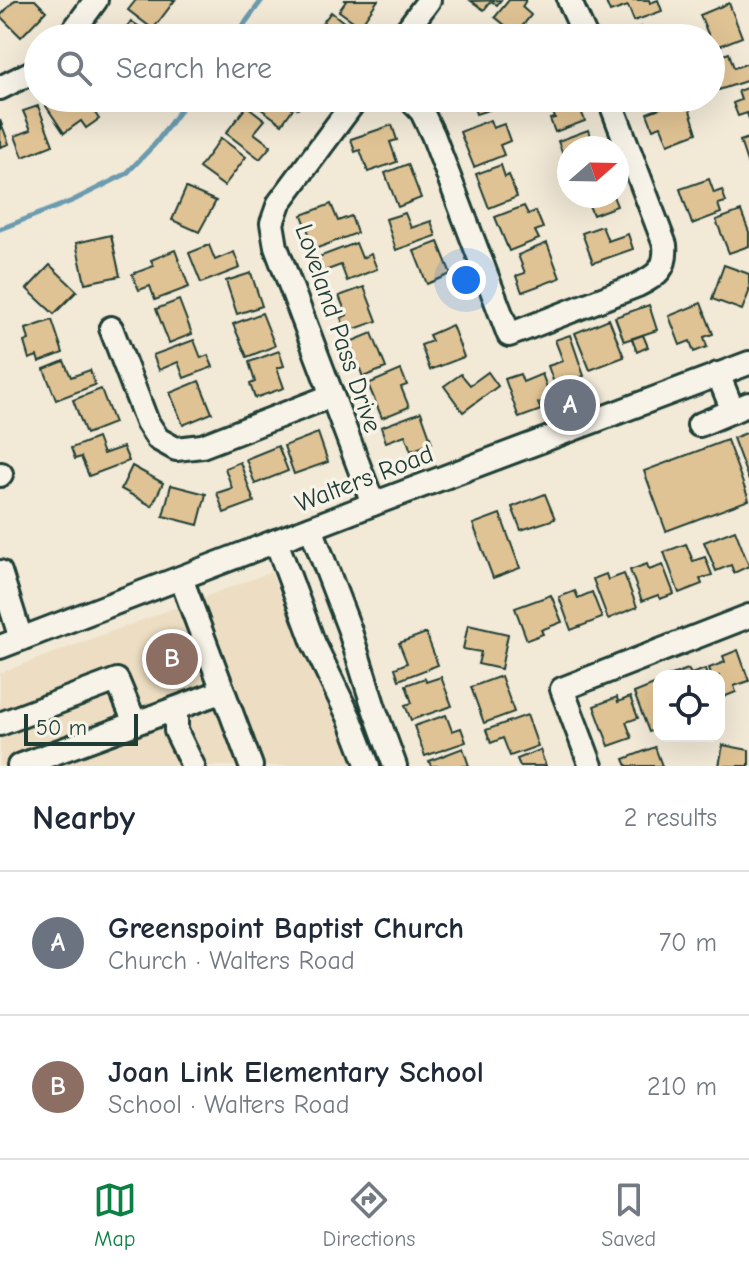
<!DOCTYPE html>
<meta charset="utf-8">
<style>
:root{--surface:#fff;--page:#f2f2f3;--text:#1f2937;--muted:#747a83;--line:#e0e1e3;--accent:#0b8043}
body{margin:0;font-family:"Comic Neue",sans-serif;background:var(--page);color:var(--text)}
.controls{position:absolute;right:24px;bottom:24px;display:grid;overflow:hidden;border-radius:16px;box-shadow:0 8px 32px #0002}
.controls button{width:72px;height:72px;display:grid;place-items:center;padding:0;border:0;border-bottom:2px solid var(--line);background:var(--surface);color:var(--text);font:40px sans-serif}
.compass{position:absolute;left:557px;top:136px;width:72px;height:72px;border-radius:50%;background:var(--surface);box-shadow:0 8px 32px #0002;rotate:70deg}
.scale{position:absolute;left:24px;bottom:20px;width:114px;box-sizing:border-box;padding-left:8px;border:4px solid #1f3d34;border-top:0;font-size:22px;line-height:28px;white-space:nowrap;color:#1f3d34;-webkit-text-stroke:6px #f7f3e8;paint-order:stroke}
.you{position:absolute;left:466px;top:280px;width:28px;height:28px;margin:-20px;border:6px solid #fff;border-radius:50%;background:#1a73e8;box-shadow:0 0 0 12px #1a73e833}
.badge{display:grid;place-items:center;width:52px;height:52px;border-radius:50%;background:var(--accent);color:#fff;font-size:26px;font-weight:700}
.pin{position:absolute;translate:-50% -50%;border:4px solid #fff;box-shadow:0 2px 8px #0006}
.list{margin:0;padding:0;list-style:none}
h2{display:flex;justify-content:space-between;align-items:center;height:104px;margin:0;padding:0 32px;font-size:34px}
h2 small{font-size:26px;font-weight:400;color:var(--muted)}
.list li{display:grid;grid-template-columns:52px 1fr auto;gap:24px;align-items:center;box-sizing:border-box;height:144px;padding:0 32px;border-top:2px solid var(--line)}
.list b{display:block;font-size:30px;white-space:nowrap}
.list p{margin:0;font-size:26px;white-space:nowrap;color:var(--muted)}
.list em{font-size:26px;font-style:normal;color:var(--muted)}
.icon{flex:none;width:44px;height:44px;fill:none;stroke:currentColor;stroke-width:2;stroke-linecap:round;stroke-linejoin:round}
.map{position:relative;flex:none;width:749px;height:766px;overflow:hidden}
.search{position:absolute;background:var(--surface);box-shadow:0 8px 32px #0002;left:24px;right:24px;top:24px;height:88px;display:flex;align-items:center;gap:20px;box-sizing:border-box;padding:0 28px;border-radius:44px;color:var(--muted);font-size:30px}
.sheet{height:392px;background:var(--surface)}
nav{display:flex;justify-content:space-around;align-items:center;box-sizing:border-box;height:112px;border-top:2px solid var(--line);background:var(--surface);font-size:22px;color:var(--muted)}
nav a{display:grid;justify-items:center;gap:4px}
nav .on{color:var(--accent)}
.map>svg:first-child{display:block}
</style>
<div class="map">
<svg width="749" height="766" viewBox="0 0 749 766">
<rect width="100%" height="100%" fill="#f2e9d7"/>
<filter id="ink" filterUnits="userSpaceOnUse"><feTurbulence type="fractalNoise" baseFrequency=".0125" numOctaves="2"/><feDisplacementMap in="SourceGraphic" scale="16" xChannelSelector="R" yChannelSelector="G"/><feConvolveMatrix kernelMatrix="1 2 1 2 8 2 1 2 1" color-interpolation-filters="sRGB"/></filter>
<g filter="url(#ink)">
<polygon fill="#eddec3" points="271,572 300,645 337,722 354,766 0,766 0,673"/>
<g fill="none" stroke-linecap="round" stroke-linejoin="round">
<g stroke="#6b9bae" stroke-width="5">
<polyline points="234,38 262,0"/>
<polyline points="0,229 72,201 126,174 155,144 189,98"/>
</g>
</g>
<g fill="#e0c394" stroke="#1f3d34" stroke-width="2">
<polygon points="15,0 35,0 46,11 21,37 0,16"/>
<polygon points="136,0 175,0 153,29 128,10"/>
<polygon points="344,0 378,0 360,26 339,11 346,1"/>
<polygon points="501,0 497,5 491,1 484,10 471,1"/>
<polygon points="509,0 526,0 522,7 531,15 516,34 495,17"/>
<polygon points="605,0 649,0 650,3 658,0 662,11 634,21 628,6 610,12"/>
<polygon points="729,3 742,37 714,48 700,15"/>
<polygon points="331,12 355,31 350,38 311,38"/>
<polygon points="131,21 156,38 108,38 113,32 120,37"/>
<polygon points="641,27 645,38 618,38 617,36"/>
<polygon points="729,53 734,68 749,63 749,80 719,90 711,59"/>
<polygon points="749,87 749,119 747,113 738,116 733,103 741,100 738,91"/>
<polygon points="59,98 85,98 99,119 86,128 81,121 64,133 46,106"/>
<polygon points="252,98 304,98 305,99 298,109 294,107 282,124 250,101"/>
<polygon points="448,98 502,98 504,105 476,114 471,98 450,105"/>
<polygon points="548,98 576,98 585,121 555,132 550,119 555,118"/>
<polygon points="641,98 669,98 645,108"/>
<polygon points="686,98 697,133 668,144 661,126 653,129 647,113"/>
<polygon points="38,106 53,145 23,157 15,136 31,130 23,111"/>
<polygon points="247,106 265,120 254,133 271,146 260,159 226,133"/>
<polygon points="0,120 9,144 0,147"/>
<polygon points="490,120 493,128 504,124 510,141 500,145 504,155 474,167 460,132"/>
<polygon points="392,125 397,140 390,142 397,162 368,172 360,150 355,152 351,139"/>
<polygon points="588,130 594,146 569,148 569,171 558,141"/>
<polygon points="221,138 246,157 224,186 199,168"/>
<polygon points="749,138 749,168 740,141"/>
<polygon points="408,164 421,198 398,207 385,173"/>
<polygon points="501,165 505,177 509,175 517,197 489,208 476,174"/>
<polygon points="709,179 714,193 722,190 726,202 718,204 721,213 692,224 680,189"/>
<polygon points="186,188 216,201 199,232 172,220"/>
<polygon points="585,196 613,196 617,206 593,215"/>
<polygon points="331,204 338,221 351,216 357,233 315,249 302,215"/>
<polygon points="524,206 528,214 536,211 543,228 535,231 539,239 509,251 495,217"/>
<polygon points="741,211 749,232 749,246 729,253 716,220"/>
<polygon points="405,213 411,228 431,221 436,236 396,250 386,219"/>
<polygon points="602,226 608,241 628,234 633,249 593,263 582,233"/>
<polygon points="111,235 120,276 85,283 76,243"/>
<polygon points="438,242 451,274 427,284 414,251"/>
<polygon points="356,243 362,258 371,254 377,269 347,281 341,265 322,272 316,258"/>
<polygon points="547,243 560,278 522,292 516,276 525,273 518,255"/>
<polygon points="209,245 215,260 234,252 240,268 201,283 189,253"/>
<polygon points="175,250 189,287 155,300 150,286 139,290 132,274 154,266 151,260"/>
<polygon points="50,265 77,291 54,314 27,289"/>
<polygon points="724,265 749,274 749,292 742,310 712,299"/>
<polygon points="251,273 262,306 237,314 226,281"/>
<polygon points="364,287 377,321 346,332 341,318 347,315 339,296"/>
<polygon points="179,300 192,334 169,343 156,309"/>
<polygon points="701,303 713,334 704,337 707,347 694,352 690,341 680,345 669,316"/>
<polygon points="649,305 657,330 624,341 615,317"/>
<polygon points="262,313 275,346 247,357 233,324"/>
<polygon points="609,319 624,357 590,370 575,333"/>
<polygon points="52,320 63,353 39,362 37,356 29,359 24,342 29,340 26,329"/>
<polygon points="452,325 464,357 430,370 421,345 432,341 429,335"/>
<polygon points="372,333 386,368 363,377 350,342"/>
<polygon points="570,335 584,376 555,386 548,366 563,361 555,340"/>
<polygon points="643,335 648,347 637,352 632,339"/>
<polygon points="194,340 201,358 208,355 213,367 184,378 178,362 159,370 153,355"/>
<polygon points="279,351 284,366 277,368 284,388 255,398 250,384 255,382 249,362"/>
<polygon points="64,361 71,377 90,370 95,385 56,400 44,369"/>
<polygon points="401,370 407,385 401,387 409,407 382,418 368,384"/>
<polygon points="488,372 498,386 463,412 444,386 461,374 470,385"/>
<polygon points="520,374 523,382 542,374 551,398 538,403 541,410 519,418 505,379"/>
<polygon points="199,381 212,413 183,425 170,393"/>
<polygon points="101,389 114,423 86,434 73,400"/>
<polygon points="421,412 432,443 411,451 405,435 386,442 381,427"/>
<polygon points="749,432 749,481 733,438"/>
<polygon points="318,433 328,462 294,474 284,446"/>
<polygon points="97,438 103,454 123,447 129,461 89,476 81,457 75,459 71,448"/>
<polygon points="727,440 749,500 666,531 644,471"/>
<polygon points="278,446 288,471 255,484 246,459"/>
<polygon points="240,462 254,502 224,513 217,493 232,488 225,468"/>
<polygon points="132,466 163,483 152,506 121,489"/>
<polygon points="171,485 206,494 198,525 163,516"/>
<polygon points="545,494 555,519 521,530 512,507"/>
<polygon points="500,514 520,568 493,578 473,524"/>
<polygon points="735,530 749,566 734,573 731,565 716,571 704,542"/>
<polygon points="686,544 693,561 705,557 712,575 700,579 702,584 679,593 664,552"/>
<polygon points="647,564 649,570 663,565 674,594 660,599 658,595 642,601 630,570"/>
<polygon points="606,574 608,580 624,574 637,607 608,619 593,579"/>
<polygon points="575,591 578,598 592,592 602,618 571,630 559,597"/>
<polygon points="551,595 562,622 541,630 543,634 527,640 515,608"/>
<polygon points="468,625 508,634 501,669 478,664 481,652 463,649"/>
<polygon points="426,633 438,665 399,680 395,668 407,663 399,643"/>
<polygon points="738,650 749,681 734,686 736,692 721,698 719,676 712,676 709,668 725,662 723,656"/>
<polygon points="688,669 691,674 705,669 707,676 669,676"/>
<polygon points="501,676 514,712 484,723 471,687"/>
<polygon points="441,677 452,706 411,720 405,705 412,703 406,685 425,678 426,682"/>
<polygon points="659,683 659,728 649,732 634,693"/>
<polygon points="617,697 618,702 630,697 638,718 626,722 632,738 609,746 594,706"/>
<polygon points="446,715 452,731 461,728 466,742 425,756 414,726"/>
<polygon points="527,715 538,746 510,756 503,738 491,743 486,730"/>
<polygon points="723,745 749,750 749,766 719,766"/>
<polygon points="655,747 662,766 627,766 624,759"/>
<polygon points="463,748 469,766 431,766 429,761"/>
<polygon points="540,750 546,766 520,766 517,759"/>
</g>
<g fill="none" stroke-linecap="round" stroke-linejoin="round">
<g stroke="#1f3d34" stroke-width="28">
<g id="minor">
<polyline points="569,0 586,38"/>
<polyline points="68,38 96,0"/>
<polyline points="401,38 429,0"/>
<polyline points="0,88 38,69"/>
<polyline points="357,98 279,203 272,223 276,247 373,504"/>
<path d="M409,98L422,112L433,135L509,335L638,285C658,275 667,268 665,245L609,98"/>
<polyline points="111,328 147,422 158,439 176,449 202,446 331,396"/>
<polyline points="718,374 733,411"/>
<polyline points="699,425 749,404"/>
<polyline points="0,475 1,474"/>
<polyline points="311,528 349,628 374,708 395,766"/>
<polyline points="276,541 314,644 350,719 368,766"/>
<polyline points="0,572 21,639"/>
<polyline points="181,578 251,766"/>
<polyline points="0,647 373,504 749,363"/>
<polyline points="176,709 176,731 193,766"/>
<polyline points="0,724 117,680 135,723"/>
<polyline points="19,766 223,691"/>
<polyline points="591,766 562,689 749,616"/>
</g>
</g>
<use href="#minor" stroke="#f7f3e8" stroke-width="22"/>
</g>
</g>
<g text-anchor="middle" stroke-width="7" stroke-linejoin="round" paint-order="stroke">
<g font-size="26" fill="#1f3d34" stroke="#f7f3e8">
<text transform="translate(339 328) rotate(71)" y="9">Loveland Pass Drive</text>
<text transform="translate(364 478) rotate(-21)" y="9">Walters Road</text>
</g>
</g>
</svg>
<div class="controls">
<button><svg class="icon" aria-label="locate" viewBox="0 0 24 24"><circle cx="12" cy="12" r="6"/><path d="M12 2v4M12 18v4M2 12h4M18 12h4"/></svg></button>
</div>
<svg class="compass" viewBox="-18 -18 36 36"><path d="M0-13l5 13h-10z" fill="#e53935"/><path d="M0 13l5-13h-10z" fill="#747a83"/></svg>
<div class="scale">50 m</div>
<div class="you"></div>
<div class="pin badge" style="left:570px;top:405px;background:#6b7280">A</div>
<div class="pin badge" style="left:172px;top:659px;background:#8d6e63">B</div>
<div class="search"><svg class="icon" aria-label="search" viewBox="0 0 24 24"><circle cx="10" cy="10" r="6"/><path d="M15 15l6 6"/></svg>Search here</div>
</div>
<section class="sheet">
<h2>Nearby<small>2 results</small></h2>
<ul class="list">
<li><span class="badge" style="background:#6b7280">A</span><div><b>Greenspoint Baptist Church</b><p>Church · Walters Road</p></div><em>70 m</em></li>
<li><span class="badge" style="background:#8d6e63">B</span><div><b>Joan Link Elementary School</b><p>School · Walters Road</p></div><em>210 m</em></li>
</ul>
</section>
<nav>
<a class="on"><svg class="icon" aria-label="map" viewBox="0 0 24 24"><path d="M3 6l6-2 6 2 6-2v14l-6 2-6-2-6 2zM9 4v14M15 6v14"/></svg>Map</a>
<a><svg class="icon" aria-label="directions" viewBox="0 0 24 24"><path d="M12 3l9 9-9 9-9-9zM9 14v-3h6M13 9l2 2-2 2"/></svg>Directions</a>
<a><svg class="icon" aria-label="saved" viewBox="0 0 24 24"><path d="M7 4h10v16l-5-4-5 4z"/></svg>Saved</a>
</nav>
